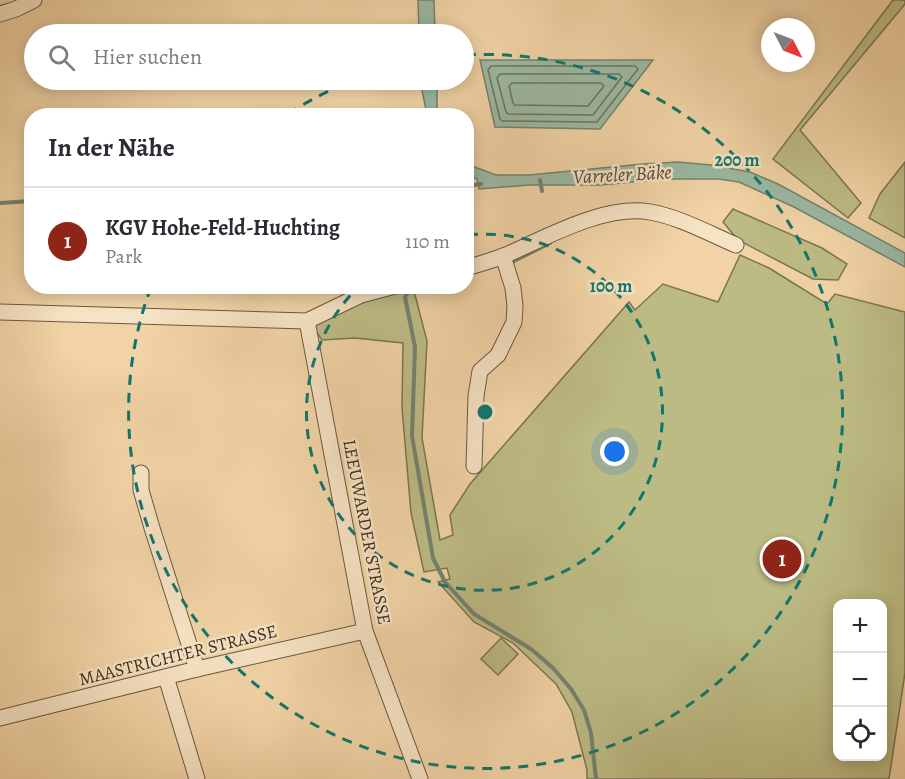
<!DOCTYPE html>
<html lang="de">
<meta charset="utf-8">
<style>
:root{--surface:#fff;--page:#f2f2f3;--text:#2b2b33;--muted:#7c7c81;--line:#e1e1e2;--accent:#8f2418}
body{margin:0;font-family:Alegreya,serif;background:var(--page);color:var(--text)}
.controls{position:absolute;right:18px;bottom:18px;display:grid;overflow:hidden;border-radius:12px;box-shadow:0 3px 15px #0003}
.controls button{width:54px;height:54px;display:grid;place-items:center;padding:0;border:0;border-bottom:2px solid var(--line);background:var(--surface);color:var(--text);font:30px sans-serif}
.compass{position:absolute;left:761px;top:18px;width:54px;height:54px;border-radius:50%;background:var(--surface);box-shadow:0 3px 15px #0003;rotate:132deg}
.you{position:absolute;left:615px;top:452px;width:21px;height:21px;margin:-15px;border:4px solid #fff;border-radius:50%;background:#1a73e8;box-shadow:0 0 0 9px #1a73e833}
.badge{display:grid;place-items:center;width:39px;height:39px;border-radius:50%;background:var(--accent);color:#fff;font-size:20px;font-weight:700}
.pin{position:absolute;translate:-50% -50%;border:3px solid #fff;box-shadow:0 2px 6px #0006}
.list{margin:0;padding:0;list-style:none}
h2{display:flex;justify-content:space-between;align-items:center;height:78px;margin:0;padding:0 24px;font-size:26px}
h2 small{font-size:20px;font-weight:400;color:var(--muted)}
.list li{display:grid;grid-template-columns:39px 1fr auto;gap:18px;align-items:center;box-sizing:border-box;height:108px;padding:0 24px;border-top:2px solid var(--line)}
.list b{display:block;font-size:22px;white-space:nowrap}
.list p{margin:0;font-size:20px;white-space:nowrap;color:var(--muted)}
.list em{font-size:20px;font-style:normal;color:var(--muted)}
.icon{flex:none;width:33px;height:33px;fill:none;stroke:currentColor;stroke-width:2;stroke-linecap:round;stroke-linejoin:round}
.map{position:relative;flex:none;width:905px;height:779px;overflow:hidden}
.search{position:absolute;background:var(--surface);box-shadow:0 3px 15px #0003;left:24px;top:24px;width:450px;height:66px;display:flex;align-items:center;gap:15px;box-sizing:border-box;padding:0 21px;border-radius:33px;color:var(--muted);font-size:22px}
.panel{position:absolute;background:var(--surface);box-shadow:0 3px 15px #0003;left:24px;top:108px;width:450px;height:186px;border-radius:24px}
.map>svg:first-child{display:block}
</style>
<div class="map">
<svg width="905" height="779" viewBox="0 0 905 779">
<rect width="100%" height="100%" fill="#f1d3a5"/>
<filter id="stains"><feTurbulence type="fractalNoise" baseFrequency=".00333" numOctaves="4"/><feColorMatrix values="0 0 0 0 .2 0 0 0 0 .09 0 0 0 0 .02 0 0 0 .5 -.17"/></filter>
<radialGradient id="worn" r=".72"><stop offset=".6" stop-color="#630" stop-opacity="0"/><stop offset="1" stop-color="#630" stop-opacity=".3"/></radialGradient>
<g fill="#bdbb84" stroke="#7c7551" stroke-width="1.5" fill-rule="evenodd">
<polygon points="893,0 905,0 905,4 800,130 861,203 848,218 773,159"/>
<polygon points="905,162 905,238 869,218 880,194"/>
<polygon points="733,209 822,248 847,264 838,280 813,279 738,240 723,222"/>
<path d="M740,255L769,268L827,304L835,294L905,312V673L889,779H587V770L572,712L556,684L513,643L474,622L438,582L450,579L447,568L424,572L411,513L402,408L403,343L355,338L322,340L313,327L328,316L402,287H413L427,341L422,438L440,540L453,535L450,515L470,484L629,302L635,310L663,284L718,302ZM838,604H882V756H838Z"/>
<polygon points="501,638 518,654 498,675 481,659"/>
</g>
<g fill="#9bb9a3" stroke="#75826e" stroke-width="1.5">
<polygon points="418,0 434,0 435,34 419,34"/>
<polygon points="480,60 653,60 600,129 495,127"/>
<polygon points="420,80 437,80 437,109 440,115 427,115"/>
<polygon points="466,161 472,166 496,175 529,175 643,164 678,162 711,165 750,172 778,184 905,253 905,267 794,207 739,182 719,179 664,179 601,185 529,185 479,189 477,179 467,174"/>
</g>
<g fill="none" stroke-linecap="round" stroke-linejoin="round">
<g stroke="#6c7460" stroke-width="1.5">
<polygon points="491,66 635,66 638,69 597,122 502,121 500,119 488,70"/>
<polygon points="500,74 619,74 622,77 593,115 508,114 506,112 497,78"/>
<polygon points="512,83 601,83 604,86 588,106 515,105 513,103 509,86"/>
</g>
<g stroke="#75826e" stroke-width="4">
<polyline points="540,180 542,191"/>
<polyline points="466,186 481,184"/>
<polyline points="0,203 32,201"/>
<polyline points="510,263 550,243"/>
<polyline points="432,286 409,291 405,297 415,347 412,436 433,558 445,582 474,614 531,649 553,668 571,689 584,710 591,733 596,779"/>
</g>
<g stroke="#695840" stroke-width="17">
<g id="minor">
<polyline points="0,14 16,9 34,0"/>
<path d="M466,268C480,264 493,260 506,255C547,237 605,204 650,212C679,217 708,233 736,245"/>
<polyline points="0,312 307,321 361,295 395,286"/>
<polyline points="307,321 365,631 420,779"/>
<polyline points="474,466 476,396 480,371 498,355 514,322 515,306 513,288 503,256"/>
<polyline points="141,473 141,490 152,528 197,669"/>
<polyline points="166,677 197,779"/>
<polyline points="0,718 197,669 365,631"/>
</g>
</g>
<use href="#minor" stroke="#f6e2c4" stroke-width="15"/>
</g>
<g fill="none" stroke="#0f766e" stroke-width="3" stroke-dasharray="10 8">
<path d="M468 235A178 178 0 1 1 358 287"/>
<path d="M288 114A357 357 0 0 1 354 80M466 55A357 357 0 1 1 151 287"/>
</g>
<g text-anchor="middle" stroke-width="5" stroke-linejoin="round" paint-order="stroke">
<g font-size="18" fill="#3c2f1e" stroke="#f6e2c4">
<text transform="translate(367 532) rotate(79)" y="6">LEEUWARDER STRASSE</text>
<text transform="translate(178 655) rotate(-14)" y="6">MAASTRICHTER STRASSE</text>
</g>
<g font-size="20" font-style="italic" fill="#4f4b39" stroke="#f6e2c4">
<text transform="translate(622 174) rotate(-3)" y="7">Varreler Bäke</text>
</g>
</g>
<circle cx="485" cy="412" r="9" fill="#0f766e" stroke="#f6e2c4" stroke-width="3"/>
<g font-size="18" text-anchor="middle" font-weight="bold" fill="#0f766e" stroke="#f6e2c4" stroke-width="5" stroke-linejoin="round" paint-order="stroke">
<text x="737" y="166">200 m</text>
<text x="611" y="292">100 m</text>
</g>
<rect width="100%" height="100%" filter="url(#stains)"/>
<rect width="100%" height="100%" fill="url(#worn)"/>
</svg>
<div class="controls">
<button>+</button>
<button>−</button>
<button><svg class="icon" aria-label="locate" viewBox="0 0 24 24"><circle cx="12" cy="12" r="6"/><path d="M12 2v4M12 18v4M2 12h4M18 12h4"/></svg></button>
</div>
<svg class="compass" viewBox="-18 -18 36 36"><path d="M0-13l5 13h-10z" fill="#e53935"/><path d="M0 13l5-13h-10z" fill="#7c7c81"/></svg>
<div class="you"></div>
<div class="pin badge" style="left:782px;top:559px">1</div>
<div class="search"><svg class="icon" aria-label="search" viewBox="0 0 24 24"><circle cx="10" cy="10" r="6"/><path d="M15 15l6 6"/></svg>Hier suchen</div>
<section class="panel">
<h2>In der Nähe<small></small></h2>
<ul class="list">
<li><span class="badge">1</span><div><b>KGV Hohe-Feld-Huchting</b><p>Park</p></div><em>110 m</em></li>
</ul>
</section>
</div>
